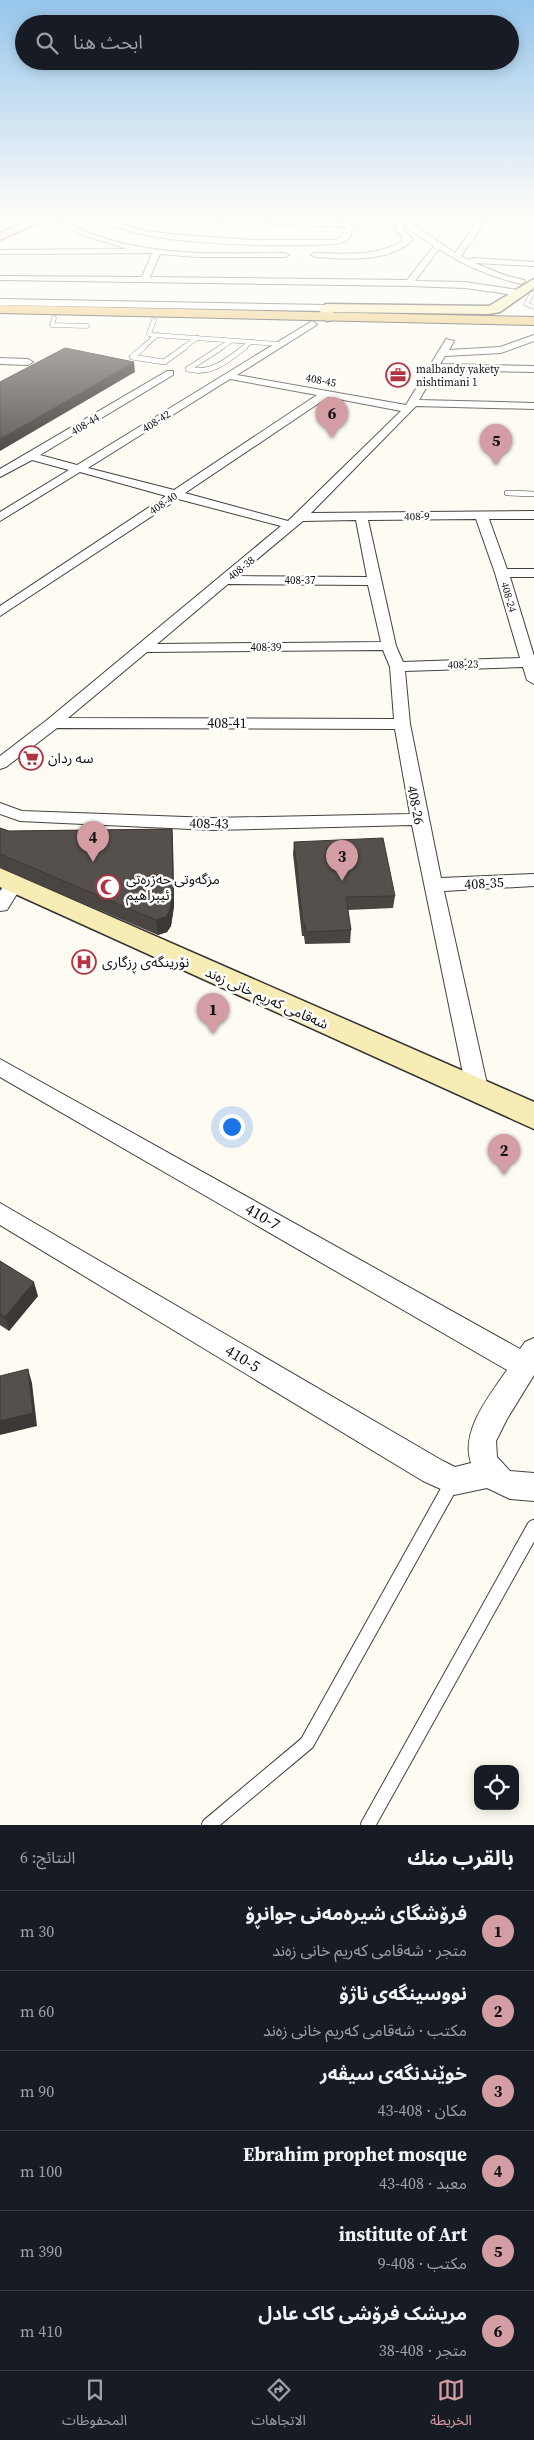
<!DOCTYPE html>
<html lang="ar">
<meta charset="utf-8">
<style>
:root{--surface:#171b24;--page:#242831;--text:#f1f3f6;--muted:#9ea1a6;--line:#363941;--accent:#d49da4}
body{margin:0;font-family:"Source Serif 4","Noto Sans Arabic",serif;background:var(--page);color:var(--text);direction:rtl}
.controls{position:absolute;right:15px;bottom:15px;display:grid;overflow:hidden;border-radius:10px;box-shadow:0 2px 12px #0003}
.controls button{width:45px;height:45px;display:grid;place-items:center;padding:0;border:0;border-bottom:1px solid var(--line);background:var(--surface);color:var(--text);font:25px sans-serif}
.you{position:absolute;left:231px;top:1126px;width:18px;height:18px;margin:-12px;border:4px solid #fff;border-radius:50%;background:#1a73e8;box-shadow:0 0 0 8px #1a73e833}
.badge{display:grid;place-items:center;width:32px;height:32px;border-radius:50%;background:var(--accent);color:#111;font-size:16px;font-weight:700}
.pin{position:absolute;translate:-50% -41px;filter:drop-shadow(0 1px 2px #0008)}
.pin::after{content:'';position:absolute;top:26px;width:18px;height:15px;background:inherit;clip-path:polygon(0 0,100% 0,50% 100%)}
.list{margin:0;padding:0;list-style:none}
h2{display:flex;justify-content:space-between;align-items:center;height:65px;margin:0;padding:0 20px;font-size:21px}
h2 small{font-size:16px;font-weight:400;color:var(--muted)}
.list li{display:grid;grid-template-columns:32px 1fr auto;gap:15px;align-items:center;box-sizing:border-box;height:80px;padding:0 20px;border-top:1px solid var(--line)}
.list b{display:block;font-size:19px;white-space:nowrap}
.list p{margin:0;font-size:16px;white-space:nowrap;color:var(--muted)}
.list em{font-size:16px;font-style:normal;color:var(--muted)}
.icon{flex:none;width:28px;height:28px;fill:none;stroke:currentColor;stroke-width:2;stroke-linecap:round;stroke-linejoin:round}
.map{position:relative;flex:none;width:534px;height:1825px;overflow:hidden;direction:ltr}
.search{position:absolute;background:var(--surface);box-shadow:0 2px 12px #0003;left:15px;right:15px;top:15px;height:55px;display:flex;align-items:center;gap:12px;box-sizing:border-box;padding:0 18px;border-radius:28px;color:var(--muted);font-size:19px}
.sheet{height:545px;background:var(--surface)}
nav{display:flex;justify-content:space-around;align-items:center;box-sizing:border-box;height:70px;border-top:1px solid var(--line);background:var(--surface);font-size:14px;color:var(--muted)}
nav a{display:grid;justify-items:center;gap:2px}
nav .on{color:var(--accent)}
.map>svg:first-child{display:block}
</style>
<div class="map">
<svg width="534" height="1825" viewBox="0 0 534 1825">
<rect width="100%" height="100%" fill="#fefbf2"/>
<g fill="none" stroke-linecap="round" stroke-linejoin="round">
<g stroke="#424242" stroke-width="5">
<g id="lane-far2">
<polyline points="532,294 526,304 534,307"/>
<polyline points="54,318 52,325 87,326"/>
<polyline points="154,320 149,334 153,335 279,344"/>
<polyline points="142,348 157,335"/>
<polyline points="183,348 197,338"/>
<polyline points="220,348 231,341"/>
<polyline points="243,348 251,342"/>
</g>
</g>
<g stroke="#424242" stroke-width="6">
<g id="lane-far1">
<polyline points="144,347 132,357 164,362 185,347"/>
<path d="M222,347L188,369C211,375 227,361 245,347"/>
<polyline points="507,493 534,494"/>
</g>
</g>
<g stroke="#424242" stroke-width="16">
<g id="lane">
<polyline points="209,1825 307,1743 452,1483"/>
<polyline points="368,1825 534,1527"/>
</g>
</g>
<g stroke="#424242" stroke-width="2">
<g id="street">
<path d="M53,219C66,219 74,226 85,231C101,238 119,243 136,246C184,256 236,253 285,253L289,255L285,257H197L160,254L150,277L407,280L434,246L404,226L402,228L413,240C389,263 346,259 315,257L311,255L315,253C346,254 377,257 404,240L394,228L399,223L397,219L407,220L455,253L479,219H487L461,256L469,260L473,258L534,262V266L475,263L504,275L524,280L525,282L521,284C492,277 464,266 439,249L415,281L465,282L525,291L526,293L522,296L465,288L409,286L0,280V276L142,277L152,253L0,254V250L127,249L80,234Z"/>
<path d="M103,219H112L123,225L146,231L179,235L254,240H335L341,237L347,227L205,221L201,219L333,221L356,226L347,241L336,244C291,247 135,247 103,219Z"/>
<polygon points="0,299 326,305 330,308 326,311 0,305"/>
<path d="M312,321L317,324L315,326L237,375L406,405L446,339L454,341L449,350L500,347L534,335V341L501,353L445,356L440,364L534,366V372L437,370L419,400L534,403V409L416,406L311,513L534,511V519H489L507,569H534V577H510L534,656V684L527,680L523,667L405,671L410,724L441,878L534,874V886L444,891L489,1093L486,1099L478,1102L470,1099L467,1093L412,825L212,830L20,821L0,814V803L22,811L212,818L410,814L395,729L57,728L6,767L0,769V756L47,720L281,526L178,499L0,616V606L166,496L80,472L0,521V512L69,470L32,460L0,477V469L167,371H173V375L40,455L77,465ZM230,379L317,395L174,490L88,468ZM328,397L401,411L288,521L185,493ZM476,519L495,573L520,658L403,662L396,646L368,520ZM356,520L367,577L237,576L303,521ZM228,584L368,585L381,642L157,644ZM383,650L390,667L394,719L68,718L147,652Z"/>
<polygon points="0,358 28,359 33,362 28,365 0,364"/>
<polygon points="14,878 20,880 23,884 7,910 0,911 0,891 8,880"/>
<path d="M0,1059L520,1349L525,1342L534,1338V1375L507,1419L496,1441L497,1457L510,1471L534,1473V1501L510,1499L487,1488L454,1495L423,1481L0,1225V1203L443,1461L455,1467L471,1463C460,1431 490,1395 507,1370L0,1077Z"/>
</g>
</g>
<g stroke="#313131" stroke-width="3">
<g id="secondary">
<polygon points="32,219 46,219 0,240 0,233"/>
<polygon points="534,279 534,288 500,312 489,314 333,312 331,320 327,321 321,317 320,308 326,304 489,306"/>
<polygon points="0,868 534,1102 534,1129 0,887"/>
</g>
</g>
<g stroke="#202020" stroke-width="2">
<polygon id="primary" points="0,305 534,317 534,325 0,313"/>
</g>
<use href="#lane-far2" stroke="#fff" stroke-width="4"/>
<use href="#lane-far1" stroke="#fff" stroke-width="5"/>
<use href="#lane" stroke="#fff" stroke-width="14"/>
<use href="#street" fill="#fff" fill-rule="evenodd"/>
<use href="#secondary" fill="#f7ecb3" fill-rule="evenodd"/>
<use href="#primary" fill="#ebc875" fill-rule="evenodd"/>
</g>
<g fill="#4a4541">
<polygon points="0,828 9,831 172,829 173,844 174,906 171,926 167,932 158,935 0,868"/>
<polygon points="294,842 395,896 393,908 348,910 351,930 350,943 305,944 304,936 302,936 293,854"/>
<polygon points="0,1261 38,1296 9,1331 0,1325"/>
</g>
<g fill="#3c3835">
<polygon points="134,362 135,372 0,451 0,439"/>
<polygon points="172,829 173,844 174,906 171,926 167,932 158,935 156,920"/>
<polygon points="34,1282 38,1296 9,1331 5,1317"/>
<polygon points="28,1369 32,1383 37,1426 0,1435 0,1421"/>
</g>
<g fill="#56504c" stroke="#3c3835">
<polygon points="65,348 134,362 0,439 0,382"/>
<polygon points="0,828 9,831 172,829 173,891 170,910 166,917 156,920 0,854"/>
<polygon points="383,838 395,896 346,897 351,930 306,932 305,924 303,924 294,842"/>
<polygon points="0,1261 34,1282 5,1317 0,1314"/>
<polygon points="28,1369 33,1413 0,1421 0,1376"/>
</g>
<linearGradient id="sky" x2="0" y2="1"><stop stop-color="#96c5eb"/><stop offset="0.46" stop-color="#fffdf9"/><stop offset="1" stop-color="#fffdf9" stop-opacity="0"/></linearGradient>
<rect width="534" height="474" fill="url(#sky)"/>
<defs>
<g id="office-ring" transform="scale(1.25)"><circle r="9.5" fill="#fff" stroke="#b13440" stroke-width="1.5"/><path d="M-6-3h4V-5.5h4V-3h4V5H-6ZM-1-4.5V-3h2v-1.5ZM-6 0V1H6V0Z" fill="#b13440"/></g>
<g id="supermarket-ring" transform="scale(1.25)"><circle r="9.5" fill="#fff" stroke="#b13440" stroke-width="1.5"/><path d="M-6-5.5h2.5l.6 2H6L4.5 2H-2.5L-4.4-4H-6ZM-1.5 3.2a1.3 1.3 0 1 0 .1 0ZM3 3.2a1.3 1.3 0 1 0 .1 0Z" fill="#b13440"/></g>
<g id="mosque-ring" transform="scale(1.25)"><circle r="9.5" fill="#fff" stroke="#b13440" stroke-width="1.5"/><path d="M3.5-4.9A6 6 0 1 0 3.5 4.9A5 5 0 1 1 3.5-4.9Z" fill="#b13440"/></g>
<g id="hospital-ring" transform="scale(1.25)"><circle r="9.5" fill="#fff" stroke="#b13440" stroke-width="1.5"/><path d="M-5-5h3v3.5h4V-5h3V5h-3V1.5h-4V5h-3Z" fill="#b13440"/></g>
</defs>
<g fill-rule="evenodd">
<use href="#office-ring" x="398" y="375"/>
<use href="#supermarket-ring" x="31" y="758"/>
<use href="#mosque-ring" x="108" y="887"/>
<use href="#hospital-ring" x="84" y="962"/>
</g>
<g text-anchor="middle" stroke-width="5" stroke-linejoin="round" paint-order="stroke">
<g font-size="11" fill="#0f0f0f" stroke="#fff" text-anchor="start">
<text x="416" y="373">malbandy yakety<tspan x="416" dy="13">nishtimani 1</tspan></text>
</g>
<g font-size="11" fill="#0f0f0f" stroke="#fff">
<text transform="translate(321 380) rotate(11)" y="4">408-45</text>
<text transform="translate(156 421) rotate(-32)" y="4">408-42</text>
<text transform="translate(85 424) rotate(-31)" y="4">408-44</text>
<text transform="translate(163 503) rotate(-34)" y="4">408-40</text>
<text transform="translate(417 516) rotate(-1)" y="4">408-9</text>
<text transform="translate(241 568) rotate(-39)" y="4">408-38</text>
<text x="300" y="584">408-37</text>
<text transform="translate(509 597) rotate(74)" y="4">408-24</text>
<text x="266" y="651">408-39</text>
<text transform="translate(463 664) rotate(-2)" y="4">408-23</text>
</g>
<g font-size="14" fill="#0f0f0f" stroke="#fff">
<text x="227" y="728">408-41</text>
<text transform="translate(416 805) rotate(79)" y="5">408-26</text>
<text transform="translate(209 823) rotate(1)" y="5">408-43</text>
<text transform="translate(484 883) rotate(-3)" y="5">408-35</text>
<text transform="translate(267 998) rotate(24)" y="5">شەقامی کەریم خانی زەند</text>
</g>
<g font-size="14" fill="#0f0f0f" stroke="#fff" text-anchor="start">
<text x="48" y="763">سه ردان</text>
<text x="126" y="884">مزگەوتی حەزرەتی<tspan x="126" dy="16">ئیبراهیم</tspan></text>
<text x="102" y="967">نۆرینگەی ڕزگاری</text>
</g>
<g font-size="16" fill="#0f0f0f" stroke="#fff">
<text transform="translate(263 1216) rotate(30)" y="6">410-7</text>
<text transform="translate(243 1358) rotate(31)" y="6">410-5</text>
</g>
</g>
</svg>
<div class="controls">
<button><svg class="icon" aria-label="locate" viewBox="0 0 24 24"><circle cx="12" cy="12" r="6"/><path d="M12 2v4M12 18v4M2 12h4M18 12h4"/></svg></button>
</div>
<div class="you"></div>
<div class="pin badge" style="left:213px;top:1034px">1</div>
<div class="pin badge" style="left:504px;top:1175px">2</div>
<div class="pin badge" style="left:342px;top:881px">3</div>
<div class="pin badge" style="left:93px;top:862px">4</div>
<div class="pin badge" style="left:496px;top:465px">5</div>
<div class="pin badge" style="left:332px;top:438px">6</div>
<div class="search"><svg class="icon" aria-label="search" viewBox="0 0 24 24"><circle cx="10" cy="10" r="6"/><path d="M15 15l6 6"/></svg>ابحث هنا</div>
</div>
<section class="sheet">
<h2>بالقرب منك<small>النتائج: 6</small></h2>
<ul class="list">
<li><span class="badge">1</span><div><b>فرۆشگای شیرەمەنی جوانڕۆ</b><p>متجر · شەقامی کەریم خانی زەند</p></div><em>30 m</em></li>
<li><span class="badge">2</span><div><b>نووسینگەی ناژۆ</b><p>مكتب · شەقامی کەریم خانی زەند</p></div><em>60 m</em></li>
<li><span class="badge">3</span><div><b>خوێندنگەی سیڤەر</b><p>مكان · 408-43</p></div><em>90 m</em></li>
<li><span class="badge">4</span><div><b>Ebrahim prophet mosque</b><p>معبد · 408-43</p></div><em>100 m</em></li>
<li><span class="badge">5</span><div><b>institute of Art</b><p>مكتب · 408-9</p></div><em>390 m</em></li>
<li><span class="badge">6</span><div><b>مریشک فرۆشی کاک عادل</b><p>متجر · 408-38</p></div><em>410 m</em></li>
</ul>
</section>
<nav>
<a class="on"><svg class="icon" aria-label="map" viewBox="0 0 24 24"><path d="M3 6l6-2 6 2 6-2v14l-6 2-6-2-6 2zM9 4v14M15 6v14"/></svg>الخريطة</a>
<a><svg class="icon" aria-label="directions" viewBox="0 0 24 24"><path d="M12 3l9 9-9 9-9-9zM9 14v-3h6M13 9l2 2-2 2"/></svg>الاتجاهات</a>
<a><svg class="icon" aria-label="saved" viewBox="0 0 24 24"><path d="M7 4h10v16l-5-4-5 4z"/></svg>المحفوظات</a>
</nav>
